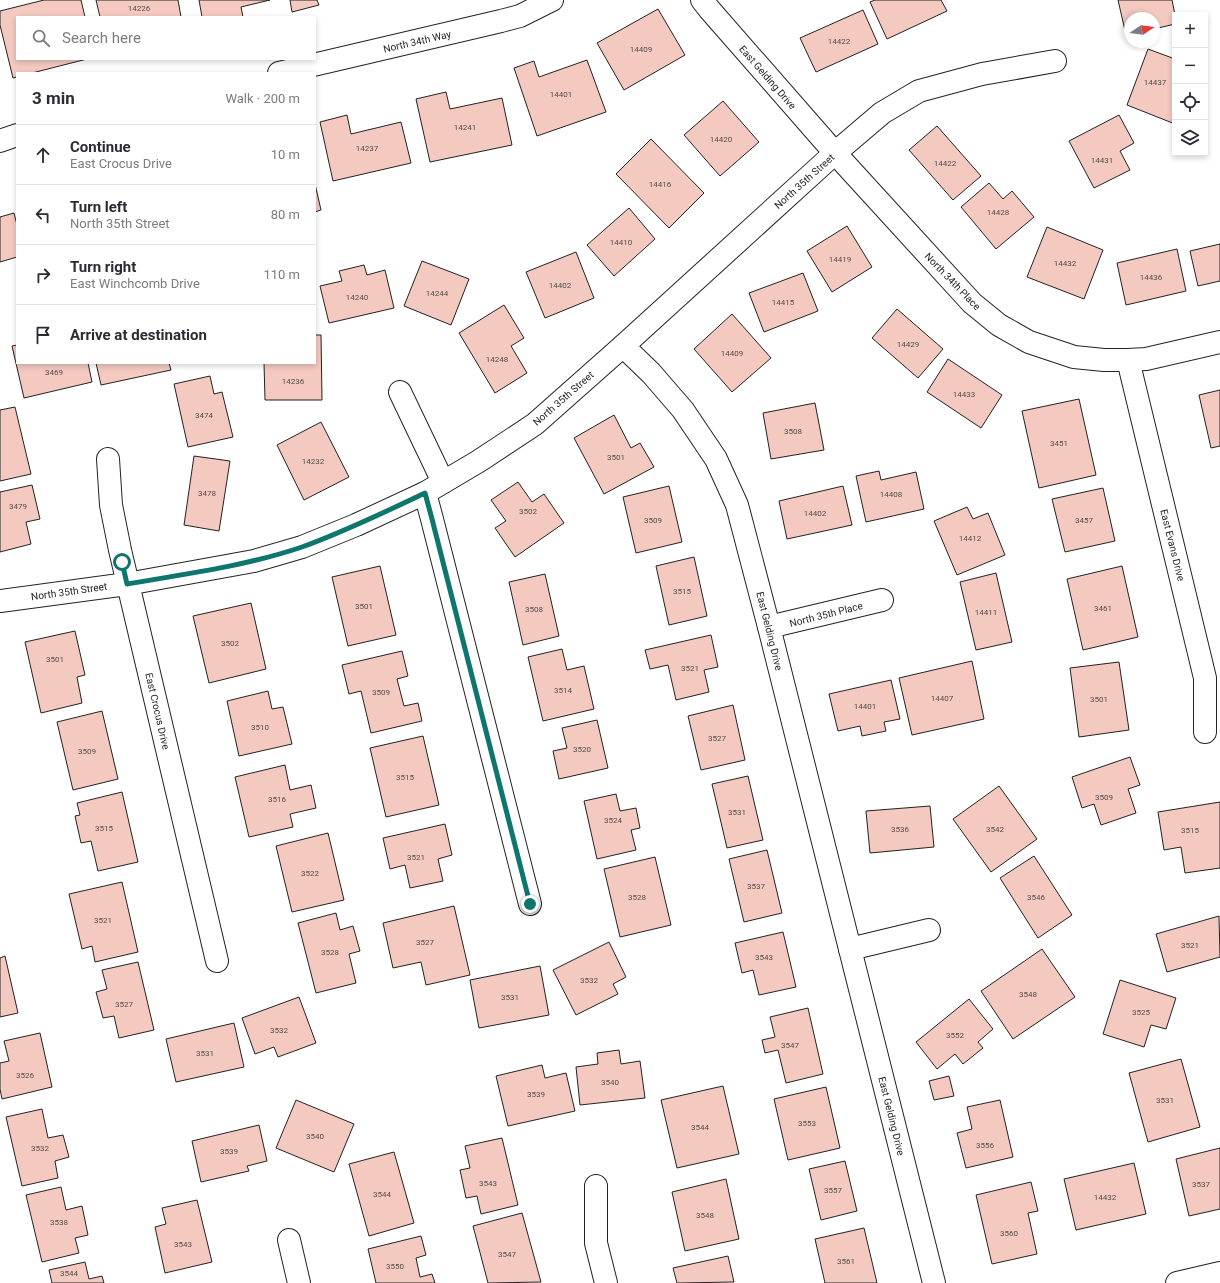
<!DOCTYPE html>
<meta charset="utf-8">
<style>
:root{--surface:#fff;--page:#f2f2f3;--text:#2b2b33;--muted:#7c7c81;--line:#e1e1e2}
body{margin:0;font-family:Roboto,sans-serif;background:var(--page);color:var(--text)}
.controls{position:absolute;right:12px;top:12px;display:grid;overflow:hidden;border-radius:0px;box-shadow:0 2px 6px #0003}
.controls button{width:36px;height:36px;display:grid;place-items:center;padding:0;border:0;border-bottom:1px solid var(--line);background:var(--surface);color:var(--text);font:20px sans-serif}
.compass{position:absolute;left:1124px;top:12px;width:36px;height:36px;border-radius:50%;background:var(--surface);box-shadow:0 2px 6px #0003;rotate:77deg}
.stop{position:absolute;width:12px;height:12px;margin:-9px;border:3px solid #0f766e;border-radius:50%;background:#fff}
.stop.end{background:#0f766e;border-color:#fff;box-shadow:0 1px 4px #0008}
.list{margin:0;padding:0;list-style:none}
h2{display:flex;justify-content:space-between;align-items:center;height:52px;margin:0;padding:0 16px;font-size:17px}
h2 small{font-size:13px;font-weight:400;color:var(--muted)}
.list li{display:grid;grid-template-columns:26px 1fr auto;gap:12px;align-items:center;box-sizing:border-box;height:60px;padding:0 16px;border-top:1px solid var(--line)}
.list b{display:block;font-size:15px;white-space:nowrap}
.list p{margin:0;font-size:13px;white-space:nowrap;color:var(--muted)}
.list em{font-size:13px;font-style:normal;color:var(--muted)}
.icon{flex:none;width:22px;height:22px;fill:none;stroke:currentColor;stroke-width:2;stroke-linecap:round;stroke-linejoin:round}
.map{position:relative;flex:none;width:1220px;height:1283px;overflow:hidden}
.search{position:absolute;background:var(--surface);box-shadow:0 2px 6px #0003;left:16px;top:16px;width:300px;height:44px;display:flex;align-items:center;gap:10px;box-sizing:border-box;padding:0 14px;border-radius:0px;color:var(--muted);font-size:15px}
.panel{position:absolute;background:var(--surface);box-shadow:0 2px 6px #0003;left:16px;top:72px;width:300px;height:292px;border-radius:0px}
.map>svg:first-child{display:block}
</style>
<div class="map">
<svg width="1220" height="1283" viewBox="0 0 1220 1283">
<rect width="100%" height="100%" fill="#fff"/>
<g fill="#f3c9c0" stroke="#222">
<polygon points="44,0 81,0 85,17 17,17 17,59 87,59 32,73 17,73 17,77 13,78 0,25 0,11"/>
<polygon points="96,0 178,0 181,17 100,17"/>
<polygon points="199,0 270,0 241,7 243,17 202,17"/>
<polygon points="290,0 317,0 319,5 292,12"/>
<polygon points="875,0 941,0 947,11 887,39 870,2"/>
<polygon points="1118,0 1172,0 1175,15 1175,24 1154,29 1154,18 1130,18 1130,34 1126,35"/>
<polygon points="658,9 685,55 624,90 597,43"/>
<polygon points="863,10 878,44 816,72 800,38"/>
<polygon points="1148,49 1175,59 1175,124 1127,105"/>
<polygon points="587,60 606,112 537,136 514,68 534,61 539,77"/>
<polygon points="446,92 450,109 502,98 512,145 430,162 416,99"/>
<polygon points="723,101 759,142 720,176 684,135"/>
<polygon points="347,115 351,134 401,122 411,163 333,181 320,122"/>
<polygon points="1119,115 1134,143 1120,151 1130,170 1094,188 1069,141"/>
<polygon points="937,126 981,176 953,200 909,150"/>
<polygon points="651,139 704,193 669,228 616,174"/>
<polygon points="989,183 1003,199 1012,191 1034,217 996,249 961,207"/>
<polygon points="315,184 321,210 315,212"/>
<polygon points="629,208 655,239 614,276 587,245"/>
<polygon points="14,213 17,225 17,257 0,262 0,217"/>
<polygon points="847,226 872,267 832,292 807,251"/>
<polygon points="1047,227 1103,250 1084,299 1027,277"/>
<polygon points="1220,244 1220,281 1198,286 1190,251"/>
<polygon points="1177,249 1186,291 1126,305 1117,263"/>
<polygon points="576,252 594,298 545,318 526,272"/>
<polygon points="422,261 469,279 451,325 404,306"/>
<polygon points="364,265 367,275 385,270 394,308 329,323 320,286 342,281 339,271"/>
<polygon points="803,273 818,311 764,332 749,293"/>
<polygon points="504,305 524,338 511,346 527,373 495,393 459,333"/>
<polygon points="897,309 943,349 918,378 872,338"/>
<polygon points="732,314 771,358 732,392 694,349"/>
<polygon points="315,335 321,335 322,400 265,400 264,363 315,363"/>
<polygon points="17,345 17,363 88,363 92,382 24,398 12,346"/>
<polygon points="948,359 1002,395 981,428 927,392"/>
<polygon points="96,363 169,363 171,370 101,385"/>
<polygon points="210,376 214,394 222,392 233,437 188,447 174,384"/>
<polygon points="1220,390 1220,446 1211,448 1199,395"/>
<polygon points="1079,399 1096,475 1039,488 1022,411"/>
<polygon points="815,403 824,450 771,459 763,413"/>
<polygon points="15,407 31,474 0,481 0,410"/>
<polygon points="614,415 631,448 640,443 654,467 604,494 574,438"/>
<polygon points="321,422 349,477 304,500 277,445"/>
<polygon points="194,456 230,461 219,531 184,525"/>
<polygon points="879,471 881,480 916,472 924,509 866,522 856,476"/>
<polygon points="518,482 532,502 544,494 564,523 515,557 495,528 506,521 491,500"/>
<polygon points="32,485 40,519 26,522 31,544 0,552 0,492"/>
<polygon points="669,486 682,542 636,553 623,497"/>
<polygon points="843,486 852,525 787,539 779,501"/>
<polygon points="1103,488 1115,541 1065,552 1052,499"/>
<polygon points="967,507 973,519 988,513 1005,555 957,575 934,521"/>
<polygon points="694,557 707,616 669,625 656,566"/>
<polygon points="380,566 396,635 348,646 332,577"/>
<polygon points="1122,566 1138,637 1083,650 1067,579"/>
<polygon points="996,573 1012,642 976,650 960,582"/>
<polygon points="545,574 559,636 523,645 509,582"/>
<polygon points="251,603 266,669 209,683 193,616"/>
<polygon points="75,631 85,675 77,677 82,703 41,713 25,642"/>
<polygon points="711,635 718,667 704,670 709,692 676,700 668,665 650,669 645,650"/>
<polygon points="562,649 567,670 584,666 594,709 543,721 528,657"/>
<polygon points="402,651 408,676 397,679 404,706 418,703 422,721 371,733 361,691 349,694 342,665"/>
<polygon points="972,661 984,719 912,735 899,678"/>
<polygon points="1119,662 1129,730 1079,737 1070,668"/>
<polygon points="891,680 900,719 884,722 886,731 862,736 860,726 838,731 829,694"/>
<polygon points="268,691 272,709 283,707 292,744 239,756 227,701"/>
<polygon points="733,705 745,760 701,770 688,716"/>
<polygon points="102,711 118,779 73,790 57,722"/>
<polygon points="597,720 608,768 559,779 553,751 567,748 562,728"/>
<polygon points="423,736 439,805 386,817 370,748"/>
<polygon points="1130,757 1140,785 1128,789 1136,813 1101,825 1094,804 1082,808 1072,777"/>
<polygon points="285,765 290,790 311,785 316,808 290,814 293,827 249,837 235,777"/>
<polygon points="748,776 763,840 727,848 712,784"/>
<polygon points="999,786 1037,839 991,872 953,819"/>
<polygon points="122,792 138,862 98,871 91,841 81,843 75,816 80,815 77,803"/>
<polygon points="616,794 620,811 636,808 640,828 631,830 636,850 597,859 584,801"/>
<polygon points="1220,802 1220,868 1185,873 1181,847 1164,850 1158,812"/>
<polygon points="930,806 934,847 870,853 866,811"/>
<polygon points="445,824 452,855 438,859 443,881 410,888 405,865 390,869 383,838"/>
<polygon points="328,833 344,900 292,912 276,846"/>
<polygon points="767,850 782,913 744,922 729,859"/>
<polygon points="1034,856 1072,915 1038,938 1000,878"/>
<polygon points="655,857 671,925 620,937 604,869"/>
<polygon points="122,882 138,952 95,962 92,946 82,949 69,894"/>
<polygon points="454,906 470,975 426,985 421,962 393,968 383,923"/>
<polygon points="336,913 340,930 353,926 360,951 349,954 356,983 316,993 298,923"/>
<polygon points="1219,916 1220,957 1167,972 1156,934"/>
<polygon points="783,932 796,987 759,995 753,970 742,973 735,943"/>
<polygon points="609,942 626,977 613,984 618,994 576,1015 553,970"/>
<polygon points="1042,949 1075,997 1013,1039 981,991"/>
<polygon points="5,956 18,1013 0,1017 0,958"/>
<polygon points="138,962 154,1030 119,1038 114,1016 103,1018 96,992 107,989 102,970"/>
<polygon points="540,966 549,1015 479,1028 470,980"/>
<polygon points="1120,980 1176,998 1166,1029 1151,1025 1144,1047 1103,1034"/>
<polygon points="299,997 316,1043 278,1057 274,1047 255,1054 242,1018"/>
<polygon points="969,999 993,1029 978,1042 983,1048 963,1064 955,1054 937,1069 916,1042"/>
<polygon points="808,1008 823,1074 786,1083 778,1050 765,1053 762,1040 775,1037 770,1017"/>
<polygon points="234,1023 244,1067 176,1082 166,1039"/>
<polygon points="40,1033 52,1087 2,1099 0,1089 0,1063 9,1061 4,1041"/>
<polygon points="619,1050 621,1064 640,1061 645,1098 580,1105 576,1067 598,1064 597,1053"/>
<polygon points="1181,1059 1200,1127 1148,1142 1129,1073"/>
<polygon points="542,1065 545,1078 566,1073 575,1111 508,1126 496,1076"/>
<polygon points="949,1076 954,1096 934,1100 929,1081"/>
<polygon points="723,1086 739,1154 677,1168 661,1100"/>
<polygon points="826,1087 840,1148 788,1160 774,1099"/>
<polygon points="296,1100 354,1124 334,1172 276,1148"/>
<polygon points="1000,1100 1013,1157 966,1168 957,1133 972,1129 967,1107"/>
<polygon points="42,1109 48,1138 63,1135 69,1157 55,1161 58,1178 22,1186 6,1117"/>
<polygon points="259,1125 267,1161 247,1166 249,1171 201,1182 192,1141"/>
<polygon points="502,1138 518,1205 481,1214 477,1196 466,1198 460,1170 470,1168 465,1146"/>
<polygon points="1220,1148 1220,1209 1189,1216 1176,1159"/>
<polygon points="394,1152 414,1223 369,1236 349,1164"/>
<polygon points="845,1161 857,1211 821,1220 809,1169"/>
<polygon points="1134,1163 1146,1214 1076,1230 1064,1179"/>
<polygon points="726,1179 739,1239 685,1251 672,1192"/>
<polygon points="1031,1182 1038,1211 1028,1213 1037,1254 992,1264 976,1195"/>
<polygon points="61,1187 66,1210 82,1206 88,1235 75,1238 79,1253 42,1262 26,1195"/>
<polygon points="197,1200 212,1262 165,1273 155,1227 166,1224 162,1208"/>
<polygon points="522,1213 541,1282 488,1283 473,1226"/>
<polygon points="864,1228 877,1283 825,1283 815,1239"/>
<polygon points="421,1236 426,1255 416,1258 420,1277 432,1274 435,1283 376,1283 368,1249"/>
<polygon points="728,1256 734,1282 677,1283 673,1268"/>
<polygon points="85,1262 89,1279 102,1276 104,1283 52,1283 49,1270"/>
</g>
<g fill="none" stroke-linecap="round" stroke-linejoin="round">
<g stroke="#222" stroke-width="24">
<g id="street">
<polyline points="702,0 709,9 835,153 972,303 999,325 1029,342 1074,357 1104,360 1128,360 1146,359 1220,342"/>
<polyline points="279,73 501,21 520,16 552,0"/>
<polyline points="0,141 17,135"/>
<polyline points="623,346 651,373 683,410 716,459 737,505 769,627 934,1283"/>
<polyline points="1128,360 1205,678 1205,732"/>
<polyline points="400,392 443,482"/>
<polyline points="108,459 111,505 120,550 217,961"/>
<polyline points="425,493 432,519 530,904"/>
<polyline points="0,601 127,584 254,561 302,547 356,525 425,493 479,461 535,424 623,346 835,153 882,113 919,91 982,74 1055,61"/>
<polyline points="769,627 882,600"/>
<polyline points="850,949 929,930"/>
<polyline points="596,1186 596,1243 606,1283"/>
<polyline points="289,1240 299,1283"/>
</g>
</g>
<g stroke="#222" stroke-width="24">
<polyline id="secondary" points="1177,1283 1220,1273"/>
</g>
<use href="#street" stroke="#fff" stroke-width="22"/>
<use href="#secondary" stroke="#fff" stroke-width="22"/>
</g>
<g fill="none" stroke-linecap="round" stroke-linejoin="round">
<path stroke="#0f766e" stroke-width="5" d="M122,562L127,584C186,574 246,566 302,547C344,532 385,512 425,493L432,519L530,904"/>
</g>
<g text-anchor="middle" stroke-width="3" stroke-linejoin="round" paint-order="stroke">
<g font-size="8" fill="#564c4a">
<text x="139" y="11">14226</text>
<text x="839" y="44">14422</text>
<text x="641" y="52">14409</text>
<text x="1155" y="85">14437</text>
<text x="561" y="97">14401</text>
<text x="465" y="130">14241</text>
<text x="721" y="142">14420</text>
<text x="367" y="151">14237</text>
<text x="1102" y="163">14431</text>
<text x="945" y="166">14422</text>
<text x="660" y="187">14416</text>
<text x="998" y="215">14428</text>
<text x="621" y="245">14410</text>
<text x="840" y="262">14419</text>
<text x="1065" y="266">14432</text>
<text x="1151" y="280">14436</text>
<text x="560" y="288">14402</text>
<text x="437" y="296">14244</text>
<text x="357" y="300">14240</text>
<text x="783" y="305">14415</text>
<text x="908" y="347">14429</text>
<text x="732" y="356">14409</text>
<text x="497" y="362">14248</text>
<text x="54" y="375">3469</text>
<text x="293" y="384">14236</text>
<text x="964" y="397">14433</text>
<text x="204" y="418">3474</text>
<text x="793" y="434">3508</text>
<text x="1059" y="446">3451</text>
<text x="616" y="460">3501</text>
<text x="313" y="464">14232</text>
<text x="207" y="496">3478</text>
<text x="891" y="497">14408</text>
<text x="18" y="509">3479</text>
<text x="528" y="514">3502</text>
<text x="815" y="516">14402</text>
<text x="653" y="523">3509</text>
<text x="1084" y="523">3457</text>
<text x="970" y="541">14412</text>
<text x="682" y="594">3515</text>
<text x="364" y="609">3501</text>
<text x="1103" y="611">3461</text>
<text x="534" y="612">3508</text>
<text x="986" y="615">14411</text>
<text x="230" y="646">3502</text>
<text x="55" y="662">3501</text>
<text x="690" y="671">3521</text>
<text x="563" y="693">3514</text>
<text x="381" y="695">3509</text>
<text x="942" y="701">14407</text>
<text x="1099" y="702">3501</text>
<text x="865" y="709">14401</text>
<text x="260" y="730">3510</text>
<text x="717" y="741">3527</text>
<text x="582" y="752">3520</text>
<text x="87" y="754">3509</text>
<text x="405" y="780">3515</text>
<text x="1104" y="800">3509</text>
<text x="277" y="802">3516</text>
<text x="737" y="815">3531</text>
<text x="613" y="823">3524</text>
<text x="104" y="831">3515</text>
<text x="900" y="832">3536</text>
<text x="995" y="832">3542</text>
<text x="1190" y="833">3515</text>
<text x="416" y="860">3521</text>
<text x="310" y="876">3522</text>
<text x="756" y="889">3537</text>
<text x="637" y="900">3528</text>
<text x="1036" y="900">3546</text>
<text x="103" y="923">3521</text>
<text x="425" y="945">3527</text>
<text x="1190" y="948">3521</text>
<text x="330" y="955">3528</text>
<text x="764" y="960">3543</text>
<text x="589" y="983">3532</text>
<text x="1028" y="997">3548</text>
<text x="510" y="1000">3531</text>
<text x="124" y="1007">3527</text>
<text x="1141" y="1015">3525</text>
<text x="279" y="1033">3532</text>
<text x="955" y="1038">3552</text>
<text x="790" y="1048">3547</text>
<text x="205" y="1056">3531</text>
<text x="25" y="1078">3526</text>
<text x="610" y="1085">3540</text>
<text x="536" y="1097">3539</text>
<text x="1165" y="1103">3531</text>
<text x="807" y="1126">3553</text>
<text x="700" y="1130">3544</text>
<text x="315" y="1139">3540</text>
<text x="985" y="1148">3556</text>
<text x="40" y="1151">3532</text>
<text x="229" y="1154">3539</text>
<text x="488" y="1186">3543</text>
<text x="1201" y="1187">3537</text>
<text x="833" y="1193">3557</text>
<text x="382" y="1197">3544</text>
<text x="1105" y="1200">14432</text>
<text x="705" y="1218">3548</text>
<text x="59" y="1225">3538</text>
<text x="1009" y="1236">3560</text>
<text x="183" y="1247">3543</text>
<text x="507" y="1257">3547</text>
<text x="846" y="1264">3561</text>
<text x="395" y="1269">3550</text>
<text x="69" y="1276">3544</text>
</g>
<g font-size="10" fill="#222" stroke="#fff">
<text transform="translate(417 41) rotate(-13)" y="4">North 34th Way</text>
<text transform="translate(768 77) rotate(49)" y="4">East Gelding Drive</text>
<text transform="translate(804 181) rotate(-42)" y="4">North 35th Street</text>
<text transform="translate(953 281) rotate(46)" y="4">North 34th Place</text>
<text transform="translate(563 398) rotate(-41)" y="4">North 35th Street</text>
<text transform="translate(1173 545) rotate(76)" y="4">East Evans Drive</text>
<text transform="translate(69 591) rotate(-8)" y="4">North 35th Street</text>
<text transform="translate(826 614) rotate(-14)" y="4">North 35th Place</text>
<text transform="translate(770 631) rotate(76)" y="4">East Gelding Drive</text>
<text transform="translate(158 711) rotate(77)" y="4">East Crocus Drive</text>
<text transform="translate(892 1116) rotate(76)" y="4">East Gelding Drive</text>
</g>
</g>
</svg>
<div class="controls">
<button>+</button>
<button>−</button>
<button><svg class="icon" aria-label="locate" viewBox="0 0 24 24"><circle cx="12" cy="12" r="6"/><path d="M12 2v4M12 18v4M2 12h4M18 12h4"/></svg></button>
<button><svg class="icon" aria-label="layers" viewBox="0 0 24 24"><path d="M12 4l9 5-9 5-9-5zM3 14l9 5 9-5"/></svg></button>
</div>
<svg class="compass" viewBox="-18 -18 36 36"><path d="M0-13l5 13h-10z" fill="#e53935"/><path d="M0 13l5-13h-10z" fill="#7c7c81"/></svg>
<div class="stop" style="left:122px;top:562px"></div>
<div class="stop end" style="left:530px;top:904px"></div>
<div class="search"><svg class="icon" aria-label="search" viewBox="0 0 24 24"><circle cx="10" cy="10" r="6"/><path d="M15 15l6 6"/></svg>Search here</div>
<section class="panel">
<h2>3 min<small>Walk · 200 m</small></h2>
<ul class="list">
<li><svg class="icon" aria-label="ahead" viewBox="0 0 24 24"><path d="M12 20V5M6 11l6-6 6 6"/></svg><div><b>Continue</b><p>East Crocus Drive</p></div><em>10 m</em></li>
<li><svg class="icon" aria-label="left" viewBox="0 0 24 24"><path d="M17 20v-9H6M10 6l-5 5 5 5"/></svg><div><b>Turn left</b><p>North 35th Street</p></div><em>80 m</em></li>
<li><svg class="icon" aria-label="right" viewBox="0 0 24 24"><path d="M7 20v-9h11M14 6l5 5-5 5"/></svg><div><b>Turn right</b><p>East Winchcomb Drive</p></div><em>110 m</em></li>
<li><svg class="icon" aria-label="arrive" viewBox="0 0 24 24"><path d="M6 21V4h12l-3 4 3 4H6"/></svg><div><b>Arrive at destination</b></div></li>
</ul>
</section>
</div>
